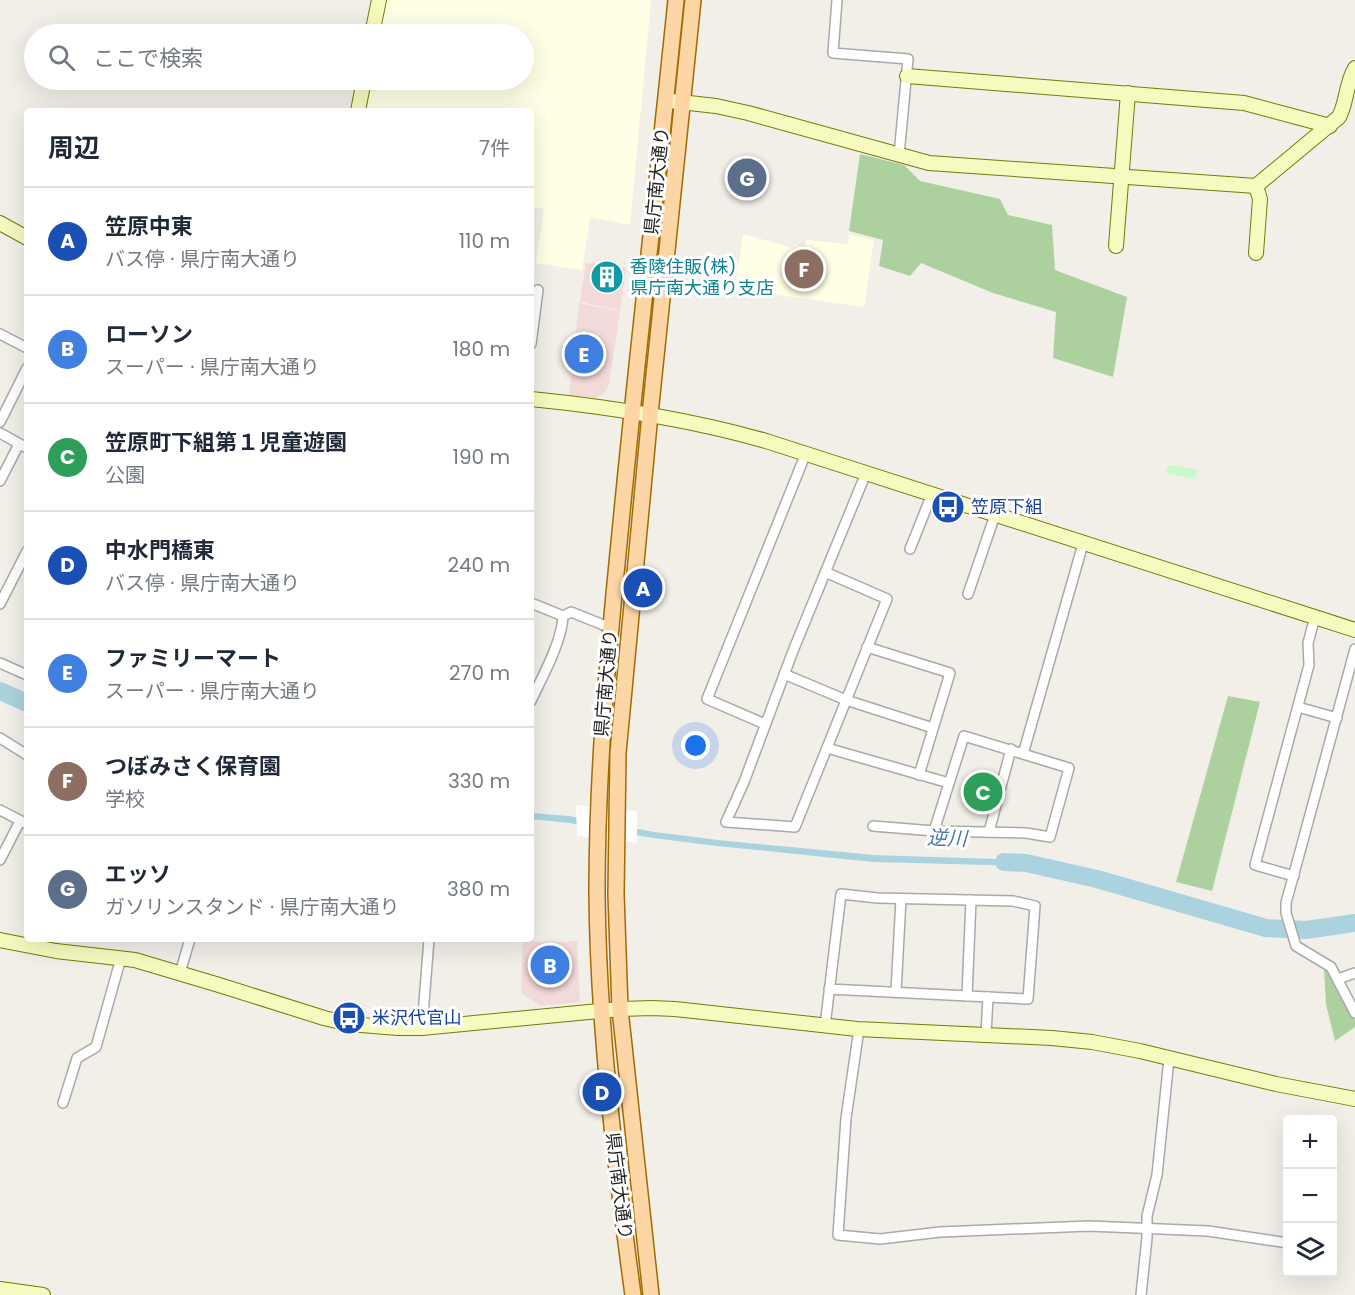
<!DOCTYPE html>
<html lang="ja">
<meta charset="utf-8">
<style>
:root{--surface:#fff;--page:#f6f6f7;--text:#1f2937;--muted:#747a83;--line:#e0e1e3;--accent:#0b8043}
body{margin:0;font-family:Poppins,"Noto Sans JP",sans-serif;background:var(--page);color:var(--text)}
.controls{position:absolute;right:18px;bottom:18px;display:grid;overflow:hidden;border-radius:6px;box-shadow:0 6px 24px #0002}
.controls button{width:54px;height:54px;display:grid;place-items:center;padding:0;border:0;border-bottom:2px solid var(--line);background:var(--surface);color:var(--text);font:30px sans-serif}
.you{position:absolute;left:696px;top:746px;width:21px;height:21px;margin:-15px;border:4px solid #fff;border-radius:50%;background:#1a73e8;box-shadow:0 0 0 9px #1a73e833}
.badge{display:grid;place-items:center;width:39px;height:39px;border-radius:50%;background:var(--accent);color:#fff;font-size:20px;font-weight:700}
.pin{position:absolute;translate:-50% -50%;border:3px solid #fff;box-shadow:0 2px 6px #0006}
.list{margin:0;padding:0;list-style:none}
h2{display:flex;justify-content:space-between;align-items:center;height:78px;margin:0;padding:0 24px;font-size:26px}
h2 small{font-size:20px;font-weight:400;color:var(--muted)}
.list li{display:grid;grid-template-columns:39px 1fr auto;gap:18px;align-items:center;box-sizing:border-box;height:108px;padding:0 24px;border-top:2px solid var(--line)}
.list b{display:block;font-size:22px;white-space:nowrap}
.list p{margin:0;font-size:20px;white-space:nowrap;color:var(--muted)}
.list em{font-size:20px;font-style:normal;color:var(--muted)}
.icon{flex:none;width:33px;height:33px;fill:none;stroke:currentColor;stroke-width:2;stroke-linecap:round;stroke-linejoin:round}
.map{position:relative;flex:none;width:1355px;height:1295px;overflow:hidden}
.search{position:absolute;background:var(--surface);box-shadow:0 6px 24px #0002;left:24px;top:24px;width:510px;height:66px;display:flex;align-items:center;gap:15px;box-sizing:border-box;padding:0 21px;border-radius:33px;color:var(--muted);font-size:22px}
.panel{position:absolute;background:var(--surface);box-shadow:0 6px 24px #0002;left:24px;top:108px;width:510px;height:834px;border-radius:6px}
.map>svg:first-child{display:block}
</style>
<div class="map">
<svg width="1355" height="1295" viewBox="0 0 1355 1295">
<rect width="100%" height="100%" fill="#f2efe9"/>
<g fill="#f2dad9">
<polygon points="586,263 626,268 620,310 580,302"/>
<polygon points="579,303 620,311 609,385 605,392 596,398 569,395"/>
<polygon points="523,939 544,943 577,941 580,1002 540,1006 521,993"/>
</g>
<g fill="#ffffe5">
<polygon points="384,0 651,0 630,225 590,217 582,270 536,263 544,209 531,207 531,111 365,111 370,80 524,80 524,34 378,34"/>
<polygon points="743,234 793,248 794,244 805,247 806,240 848,244 849,235 874,240 864,307 735,289"/>
</g>
<g fill="#add19e">
<polygon points="860,154 904,165 920,181 1000,199 1008,215 1052,225 1055,270 1127,297 1113,377 1053,358 1056,312 993,293 921,263 910,276 879,266 883,240 849,231"/>
<polygon points="1228,696 1260,702 1212,891 1176,882"/>
<polygon points="1324,968 1330,973 1355,1020 1355,1027 1335,1041 1326,1004"/>
</g>
<g fill="#c8facc">
<polygon points="1171,465 1198,470 1195,479 1169,474 1166,471 1167,467"/>
<polygon points="977,770 989,773 988,779 999,782 993,803 969,797"/>
</g>
<polygon fill="#aad3df" points="531,813 569,816 654,832 718,840 874,855 1027,860 1026,866 873,862 717,846 653,838 569,823 531,819"/>
<polygon fill="#fff" points="576,805 637,811 637,843 577,836"/>
<g fill="none" stroke-linecap="round" stroke-linejoin="round">
<g stroke="#aad3df" stroke-width="18">
<polyline points="0,691 27,703"/>
<polyline points="1004,862 1026,863 1097,879 1266,928 1306,930 1355,923"/>
</g>
<g stroke="#a9a9a9" stroke-width="12">
<g id="street">
<polyline points="837,0 833,53 908,59 899,155"/>
<polyline points="0,334 27,348"/>
<polyline points="531,344 538,290"/>
<polyline points="0,422 27,368"/>
<polyline points="0,433 27,448"/>
<polyline points="0,481 19,444"/>
<polyline points="910,549 932,494"/>
<polyline points="825,572 887,599 795,827 726,822 744,782 793,651 866,473"/>
<polyline points="968,594 995,515"/>
<polyline points="531,603 563,616 571,612 611,628"/>
<polyline points="0,604 27,551"/>
<polyline points="867,647 950,673 919,775"/>
<polyline points="1355,649 1286,903 1286,913 1296,946 1331,967 1355,1013"/>
<polyline points="0,663 27,675"/>
<polyline points="784,674 846,700 933,728"/>
<path d="M531,701C542,677 562,642 563,616"/>
<polyline points="1298,707 1337,718"/>
<polyline points="765,724 707,699 806,453"/>
<polyline points="0,738 27,755"/>
<polyline points="827,748 949,783"/>
<polyline points="1023,754 964,736 934,831 1026,833 1050,837 1069,768 1023,754 1083,544"/>
<polyline points="0,810 27,824"/>
<polyline points="873,826 934,831"/>
<polyline points="989,832 1011,749"/>
<polyline points="0,860 20,821"/>
<polyline points="1294,876 1255,865 1309,665 1308,643 1315,617"/>
<polyline points="180,973 190,939"/>
<polyline points="1338,979 1355,973"/>
<polyline points="896,992 901,899"/>
<polyline points="967,996 971,900"/>
<polyline points="825,1026 841,894 878,898 1013,901 1035,906 1028,999 829,989"/>
<polyline points="422,1028 429,939"/>
<polyline points="859,1029 846,1118 838,1235 880,1239 940,1232 1089,1226 1208,1231 1288,1243"/>
<polyline points="986,1035 988,997"/>
<polyline points="63,1103 77,1058 96,1047 121,958"/>
<polyline points="1141,1295 1147,1238 1147,1216 1157,1175 1169,1059"/>
</g>
</g>
<g stroke="#707d05" stroke-width="16">
<g id="secondary">
<polyline points="372,34 379,0"/>
<polyline points="907,76 1244,103 1330,126"/>
<path d="M671,101L716,106L748,113L929,163L1256,186L1339,117C1347,102 1346,83 1355,68"/>
<polyline points="358,111 364,80"/>
<polyline points="0,223 27,238"/>
<polyline points="1116,246 1128,93"/>
<polyline points="1256,253 1260,199 1256,186"/>
<path d="M531,399C611,407 689,419 766,441L1355,630"/>
<polyline points="0,940 56,951 135,960 219,985 324,1018 349,1024 398,1028 422,1028 620,1009 652,1008 675,1009 857,1029 1052,1038 1092,1042 1140,1051 1276,1084 1355,1099"/>
<polyline points="0,1289 43,1295"/>
</g>
</g>
<g stroke="#a06b00" stroke-width="18">
<g id="primary">
<path d="M633,1295C615,1161 598,1027 597,892C597,771 608,653 620,533C637,355 658,178 676,0"/>
<polyline points="651,1295 620,1009 616,894 618,753 650,414 693,0"/>
</g>
</g>
<use href="#street" stroke="#fff" stroke-width="9"/>
<use href="#secondary" stroke="#f7fabf" stroke-width="14"/>
<use href="#primary" stroke="#fcd6a4" stroke-width="15"/>
</g>
<defs>
<g id="building-disc" transform="scale(1.725)"><circle r="9.5" fill="#0f9aa8" stroke="#fff"/><path d="M-4-6H4V6H1V3H-1V6H-4ZM-2.5-4.3h1.7v1.8h-1.7ZM.8-4.3h1.7v1.8H.8ZM-2.5-1h1.7V.8h-1.7ZM.8-1h1.7V.8H.8Z" fill="#fff"/></g>
<g id="bus-disc" transform="scale(1.725)"><circle r="9.5" fill="#1a4fb4" stroke="#fff"/><path d="M-5-6H5V4H4V6H2V4H-2V6H-4V4H-5ZM-3.5-4V0h7V-4ZM-3.5 1.2v1.5H-2V1.2ZM2 1.2v1.5H3.5V1.2Z" fill="#fff"/></g>
</defs>
<g fill-rule="evenodd">
<use href="#building-disc" x="607" y="277"/>
<use href="#bus-disc" x="948" y="507"/>
<use href="#bus-disc" x="349" y="1018"/>
</g>
<g text-anchor="middle" stroke-width="6" stroke-linejoin="round" paint-order="stroke">
<g font-size="18" fill="#222" stroke="#fff">
<text transform="translate(657 181) rotate(-84)" y="6">県庁南大通り</text>
<text transform="translate(606 683) rotate(-85)" y="6">県庁南大通り</text>
<text transform="translate(619 1186) rotate(83)" y="6">県庁南大通り</text>
</g>
<g font-size="18" fill="#0d838f" stroke="#fff" text-anchor="start">
<text x="630" y="273">香陵住販(株)<tspan x="630" dy="21">県庁南大通り支店</tspan></text>
</g>
<g font-size="18" fill="#164399" stroke="#fff" text-anchor="start">
<text x="971" y="513">笠原下組</text>
<text x="372" y="1024">米沢代官山</text>
</g>
<g font-size="20" font-style="italic" fill="#4a7aab" stroke="#fff">
<text transform="translate(947 838) rotate(2)" y="7">逆川</text>
</g>
</g>
</svg>
<div class="controls">
<button>+</button>
<button>−</button>
<button><svg class="icon" aria-label="layers" viewBox="0 0 24 24"><path d="M12 4l9 5-9 5-9-5zM3 14l9 5 9-5"/></svg></button>
</div>
<div class="you"></div>
<div class="pin badge" style="left:643px;top:588px;background:#1a4fb4">A</div>
<div class="pin badge" style="left:550px;top:965px;background:#3f7fe0">B</div>
<div class="pin badge" style="left:983px;top:792px;background:#2e9e5b">C</div>
<div class="pin badge" style="left:602px;top:1092px;background:#1a4fb4">D</div>
<div class="pin badge" style="left:584px;top:354px;background:#3f7fe0">E</div>
<div class="pin badge" style="left:804px;top:269px;background:#8d6e63">F</div>
<div class="pin badge" style="left:747px;top:178px;background:#5c6f8a">G</div>
<div class="search"><svg class="icon" aria-label="search" viewBox="0 0 24 24"><circle cx="10" cy="10" r="6"/><path d="M15 15l6 6"/></svg>ここで検索</div>
<section class="panel">
<h2>周辺<small>7件</small></h2>
<ul class="list">
<li><span class="badge" style="background:#1a4fb4">A</span><div><b>笠原中東</b><p>バス停 · 県庁南大通り</p></div><em>110 m</em></li>
<li><span class="badge" style="background:#3f7fe0">B</span><div><b>ローソン</b><p>スーパー · 県庁南大通り</p></div><em>180 m</em></li>
<li><span class="badge" style="background:#2e9e5b">C</span><div><b>笠原町下組第１児童遊園</b><p>公園</p></div><em>190 m</em></li>
<li><span class="badge" style="background:#1a4fb4">D</span><div><b>中水門橋東</b><p>バス停 · 県庁南大通り</p></div><em>240 m</em></li>
<li><span class="badge" style="background:#3f7fe0">E</span><div><b>ファミリーマート</b><p>スーパー · 県庁南大通り</p></div><em>270 m</em></li>
<li><span class="badge" style="background:#8d6e63">F</span><div><b>つぼみさく保育園</b><p>学校</p></div><em>330 m</em></li>
<li><span class="badge" style="background:#5c6f8a">G</span><div><b>エッソ</b><p>ガソリンスタンド · 県庁南大通り</p></div><em>380 m</em></li>
</ul>
</section>
</div>
